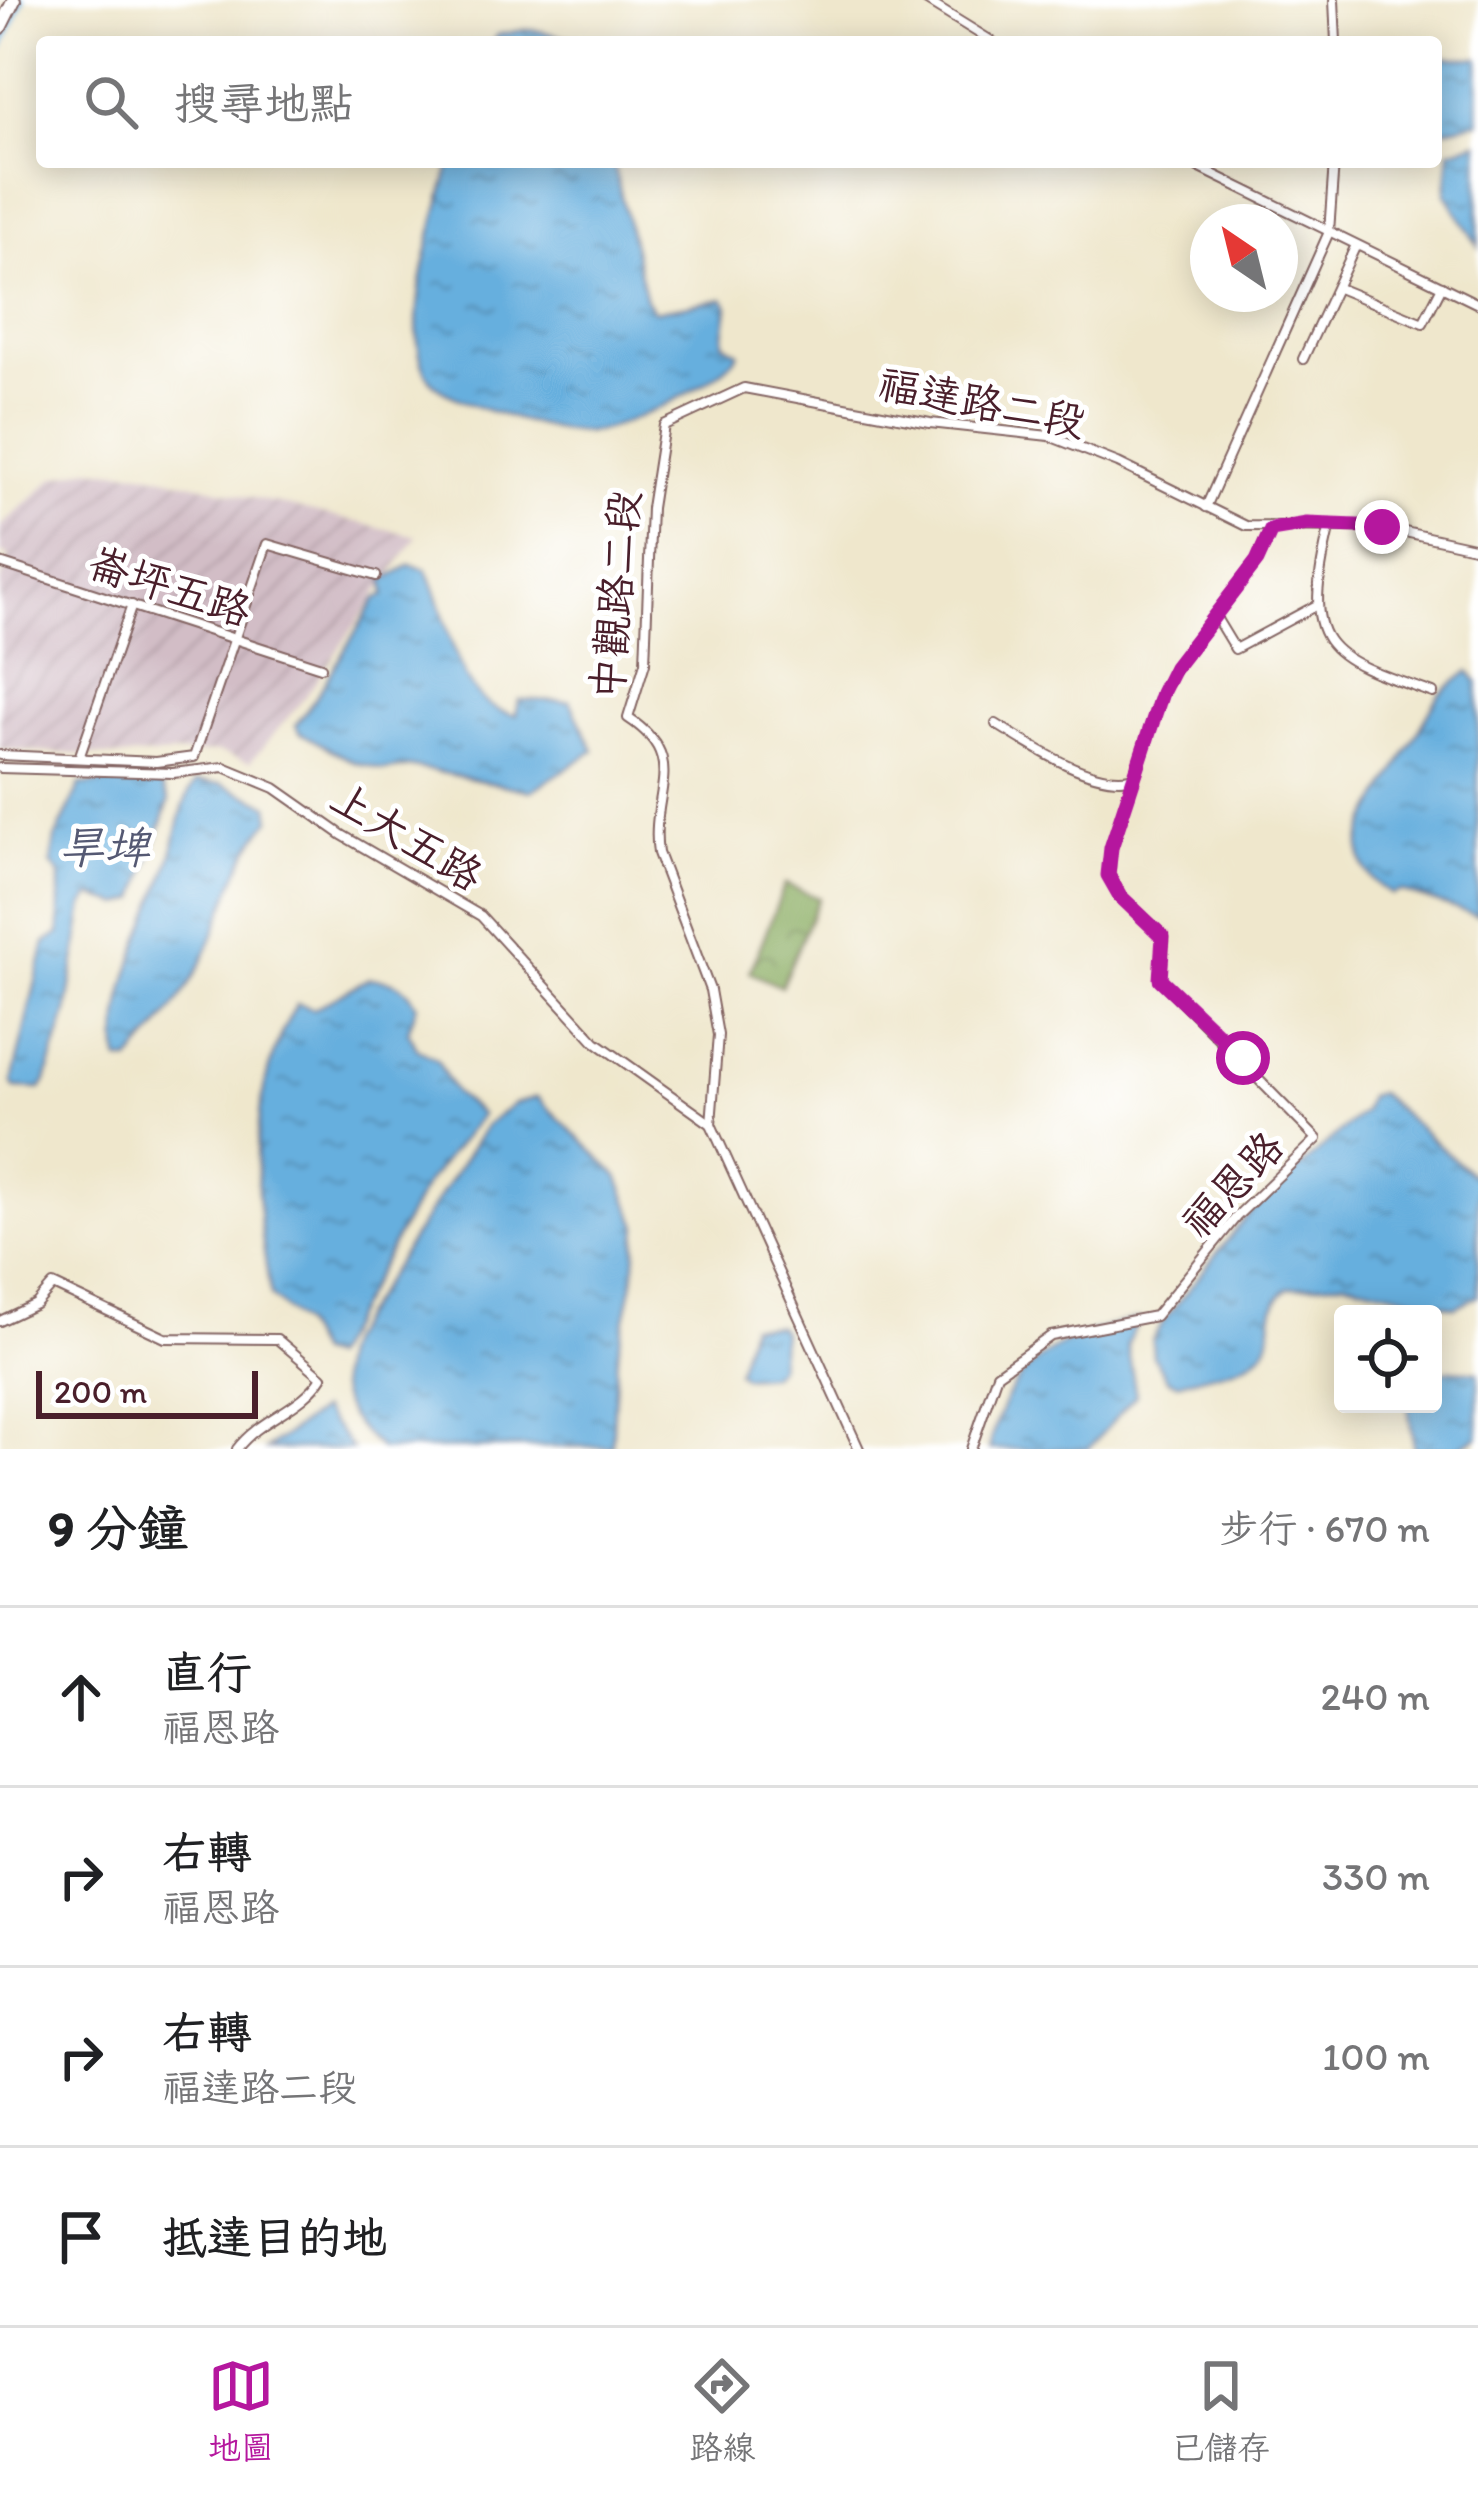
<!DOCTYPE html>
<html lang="zh-TW">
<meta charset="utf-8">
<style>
:root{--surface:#fff;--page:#f2f2f2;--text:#202124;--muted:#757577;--line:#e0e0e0;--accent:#b5179e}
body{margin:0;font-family:Itim,"LXGW WenKai TC",sans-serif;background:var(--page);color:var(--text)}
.controls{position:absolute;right:36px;bottom:36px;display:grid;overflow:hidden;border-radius:12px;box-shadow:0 6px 30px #0003}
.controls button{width:108px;height:108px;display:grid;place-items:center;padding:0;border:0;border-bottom:3px solid var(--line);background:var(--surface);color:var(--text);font:60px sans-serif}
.compass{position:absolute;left:1190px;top:204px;width:108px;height:108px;border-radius:50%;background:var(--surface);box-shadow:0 6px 30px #0003;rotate:325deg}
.scale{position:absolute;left:36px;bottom:30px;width:222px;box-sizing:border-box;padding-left:12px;border:6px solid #4a1f2b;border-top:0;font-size:33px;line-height:42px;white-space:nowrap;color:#4a1f2b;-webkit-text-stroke:9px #fff;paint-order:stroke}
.stop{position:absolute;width:36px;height:36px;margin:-27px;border:9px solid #b5179e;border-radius:50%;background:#fff}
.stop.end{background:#b5179e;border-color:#fff;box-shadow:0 3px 12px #0008}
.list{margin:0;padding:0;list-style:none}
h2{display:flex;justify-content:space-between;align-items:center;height:156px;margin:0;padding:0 48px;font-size:51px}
h2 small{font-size:39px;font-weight:400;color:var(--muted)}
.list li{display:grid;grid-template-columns:78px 1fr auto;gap:36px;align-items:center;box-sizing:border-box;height:180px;padding:0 48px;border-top:3px solid var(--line)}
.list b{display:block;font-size:45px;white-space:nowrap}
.list p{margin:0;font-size:39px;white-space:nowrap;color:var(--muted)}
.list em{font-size:39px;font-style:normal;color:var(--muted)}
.icon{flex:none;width:66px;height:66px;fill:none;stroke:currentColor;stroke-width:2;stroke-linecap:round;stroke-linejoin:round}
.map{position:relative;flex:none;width:1478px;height:1449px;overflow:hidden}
.search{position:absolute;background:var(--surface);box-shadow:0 6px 30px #0003;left:36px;right:36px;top:36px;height:132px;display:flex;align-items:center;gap:30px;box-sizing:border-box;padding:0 42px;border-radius:12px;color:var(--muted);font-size:45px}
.sheet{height:876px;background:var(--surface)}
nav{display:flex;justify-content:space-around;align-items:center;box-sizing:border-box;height:168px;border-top:3px solid var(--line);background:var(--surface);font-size:33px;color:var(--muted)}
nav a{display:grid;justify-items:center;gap:6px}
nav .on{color:var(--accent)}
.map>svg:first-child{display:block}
</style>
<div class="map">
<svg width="1478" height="1449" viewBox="0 0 1478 1449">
<defs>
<pattern id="industrial-furrows" width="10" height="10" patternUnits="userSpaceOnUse" patternTransform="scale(3)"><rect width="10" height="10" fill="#d2bdc6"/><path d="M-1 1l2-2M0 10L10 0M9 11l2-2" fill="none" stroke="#b6a2aa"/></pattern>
<pattern id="forest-crowns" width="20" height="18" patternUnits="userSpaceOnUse" patternTransform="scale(3)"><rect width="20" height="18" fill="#89ac60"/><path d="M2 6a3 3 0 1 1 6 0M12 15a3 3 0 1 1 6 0" fill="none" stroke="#728b4f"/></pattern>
<pattern id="water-ripples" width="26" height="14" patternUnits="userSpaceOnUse" patternTransform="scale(3)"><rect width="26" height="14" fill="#66afde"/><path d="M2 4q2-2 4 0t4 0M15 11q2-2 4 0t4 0" fill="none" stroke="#568eb4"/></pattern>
</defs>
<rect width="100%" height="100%" fill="#fff"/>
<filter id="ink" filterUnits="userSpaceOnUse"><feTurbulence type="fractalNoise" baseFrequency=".00833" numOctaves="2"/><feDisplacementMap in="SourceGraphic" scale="24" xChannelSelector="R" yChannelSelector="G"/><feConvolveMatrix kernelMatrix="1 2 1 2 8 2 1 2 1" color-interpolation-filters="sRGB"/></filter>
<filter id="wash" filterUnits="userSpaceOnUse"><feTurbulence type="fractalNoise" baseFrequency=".004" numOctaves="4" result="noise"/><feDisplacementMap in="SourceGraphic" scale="48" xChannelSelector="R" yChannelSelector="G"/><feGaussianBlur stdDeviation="2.7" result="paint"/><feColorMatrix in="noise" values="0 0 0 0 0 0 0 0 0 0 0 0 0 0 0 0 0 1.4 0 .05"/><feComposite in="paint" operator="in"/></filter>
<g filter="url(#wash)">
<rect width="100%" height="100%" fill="#efe7cc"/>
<polygon fill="url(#industrial-furrows)" points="89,468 143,472 417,536 306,696 250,762 218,752 119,757 0,749 0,584 9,556 0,552 0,527 55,477"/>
<polygon fill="url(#forest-crowns)" stroke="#6a6646" stroke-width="3" points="785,884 819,898 781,987 750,972"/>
<g fill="url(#water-ripples)" stroke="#586784" stroke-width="3">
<polygon points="530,29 586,42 492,42 498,35"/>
<polygon points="1436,58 1478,58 1478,122 1436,131"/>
<polygon points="1478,142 1478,246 1446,194 1450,150"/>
<path d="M451,162H613L646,300L654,311L724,299L728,307L723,343L739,352C726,380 621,430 590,432C561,435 454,405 434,384C393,340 438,212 451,162Z"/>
<path d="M410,565L426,569C451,615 452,708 516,715L519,700L570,701L594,751L531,791L413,767L383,770L354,762L299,732L296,725L315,699L375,600L385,595L384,580Z"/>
<path d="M1469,671L1478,682V916L1401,891L1391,894C1360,874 1352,852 1369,818L1439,695Z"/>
<polygon points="119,775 160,782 169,801 137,899 122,905 91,896 84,905 67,1013 46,1081 41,1089 15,1088 12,1082 45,943 60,934 60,874 51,864 55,839 80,785 113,782"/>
<path d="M196,782L222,784L269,805L271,819C235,859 228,905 206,953C190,991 157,1031 130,1061H119C110,996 146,929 167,870C177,843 178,805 196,782Z"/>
<path d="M369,978C393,980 405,983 417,1005L408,1031L417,1048L437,1060L455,1093L481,1115L425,1185L330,1358L317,1354L301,1324L271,1296C254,1200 243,1090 297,1004L314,1009Z"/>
<path d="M1379,1093L1478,1180V1296L1455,1307L1345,1281L1288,1288C1262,1307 1280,1335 1259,1355C1240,1371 1201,1375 1177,1383L1167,1379L1153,1356L1152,1340L1165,1319L1246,1217L1364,1110L1368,1096Z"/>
<path d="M537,1097L618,1176L638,1226L634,1277L617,1356L612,1446L381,1449C343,1417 328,1390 345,1342L486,1125L514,1104Z"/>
<path d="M1139,1319L1127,1345L1136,1395L1088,1449H989C1006,1362 1059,1337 1139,1319Z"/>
<polygon points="750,1325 778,1326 782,1332 778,1367 770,1375 743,1377 737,1371"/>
<polygon points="1450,1370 1478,1372 1478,1437 1456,1449 1414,1449 1408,1404 1433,1404 1433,1374"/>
<polygon points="321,1410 352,1449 266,1449"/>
</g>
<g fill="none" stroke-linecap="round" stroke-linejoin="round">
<polyline stroke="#66afde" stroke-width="8" points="0,48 21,0"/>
</g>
</g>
<g filter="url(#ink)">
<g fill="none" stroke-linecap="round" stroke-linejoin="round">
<g stroke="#846563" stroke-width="12">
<g id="street">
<polyline points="925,0 993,42"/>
<polyline points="1334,0 1336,42"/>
<polyline points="1188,162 1478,304"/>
<polyline points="1338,288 1423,323 1442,286"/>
<polyline points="1303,359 1356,245"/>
<polyline points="1206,507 1329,232 1334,162"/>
<path d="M1330,525C1301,646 1321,655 1433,693"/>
<polyline points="0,563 321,667"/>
<polyline points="1215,616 1235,649 1315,606"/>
<path d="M996,724C1030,745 1091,786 1130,778"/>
<polyline points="0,755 156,762 194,757 267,544 376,576"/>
<polyline points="79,758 132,605"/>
<polyline points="0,768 173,773 224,767 275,788 342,835 481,916 596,1042 711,1124"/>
<path d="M0,1321L36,1304L53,1285L165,1338L277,1339L322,1377C302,1409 260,1418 237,1449"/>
<path d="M859,1449L711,1124L718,1035L710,990L658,853C649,793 691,759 628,718L645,663L651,508L664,425L744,388L930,423L1049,436L1118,463L1246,526L1382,527L1478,548"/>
<polyline points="971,1449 997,1374 1051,1336 1155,1316 1237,1216 1317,1139 1160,979 1164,937 1120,896 1109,876 1111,848 1162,693 1175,667 1257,561 1271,529"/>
</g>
</g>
<g stroke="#846563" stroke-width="16">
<polyline id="secondary" points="0,28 14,0"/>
</g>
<use href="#street" stroke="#fff" stroke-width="8"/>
<use href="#secondary" stroke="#fff" stroke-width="12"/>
</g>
</g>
<g fill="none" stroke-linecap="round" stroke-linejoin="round" filter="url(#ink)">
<polyline stroke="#b5179e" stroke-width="15" points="1243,1058 1160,979 1163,937 1120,896 1108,875 1111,848 1162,693 1175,667 1257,561 1271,530 1307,524 1382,527"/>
</g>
<g text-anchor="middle" stroke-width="10" stroke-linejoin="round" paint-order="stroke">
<g font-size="42" fill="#4a1f2b" stroke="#fff">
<text transform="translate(982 402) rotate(11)" y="15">福達路二段</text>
<text transform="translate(170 586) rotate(18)" y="15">崙坪五路</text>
<text transform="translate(615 595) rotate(-85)" y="15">中觀路二段</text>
<text transform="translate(407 836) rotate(31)" y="15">上大五路</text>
<text transform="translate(1232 1184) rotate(-47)" y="15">福恩路</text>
</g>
<g font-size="45" font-style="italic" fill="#555973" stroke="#fff">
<text x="104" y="863">旱埤</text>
</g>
</g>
</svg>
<div class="controls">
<button><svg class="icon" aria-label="locate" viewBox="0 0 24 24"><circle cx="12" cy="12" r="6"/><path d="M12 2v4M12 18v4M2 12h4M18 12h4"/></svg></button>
</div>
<svg class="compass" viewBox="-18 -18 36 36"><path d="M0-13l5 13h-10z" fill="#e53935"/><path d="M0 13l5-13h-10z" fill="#757577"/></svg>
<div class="scale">200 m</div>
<div class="stop" style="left:1243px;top:1058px"></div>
<div class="stop end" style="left:1382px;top:527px"></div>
<div class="search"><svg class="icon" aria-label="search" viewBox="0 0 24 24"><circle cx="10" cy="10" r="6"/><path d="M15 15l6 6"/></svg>搜尋地點</div>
</div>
<section class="sheet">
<h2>9 分鐘<small>步行 · 670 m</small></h2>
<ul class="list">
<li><svg class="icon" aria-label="ahead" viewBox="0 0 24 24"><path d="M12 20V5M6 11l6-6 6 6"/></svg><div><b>直行</b><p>福恩路</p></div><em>240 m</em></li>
<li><svg class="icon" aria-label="right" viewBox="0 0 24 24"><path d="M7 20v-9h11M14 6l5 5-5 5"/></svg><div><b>右轉</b><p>福恩路</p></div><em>330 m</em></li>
<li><svg class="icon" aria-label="right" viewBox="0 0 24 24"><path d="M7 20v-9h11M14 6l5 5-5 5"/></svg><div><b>右轉</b><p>福達路二段</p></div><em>100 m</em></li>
<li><svg class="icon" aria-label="arrive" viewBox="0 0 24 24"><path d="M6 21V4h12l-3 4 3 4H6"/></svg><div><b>抵達目的地</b></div></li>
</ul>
</section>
<nav>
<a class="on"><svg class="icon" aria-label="map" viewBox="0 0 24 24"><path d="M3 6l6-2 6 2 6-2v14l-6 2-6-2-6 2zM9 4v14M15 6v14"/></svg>地圖</a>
<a><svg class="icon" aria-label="directions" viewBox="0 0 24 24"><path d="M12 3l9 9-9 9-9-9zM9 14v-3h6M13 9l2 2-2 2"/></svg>路線</a>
<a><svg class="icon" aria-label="saved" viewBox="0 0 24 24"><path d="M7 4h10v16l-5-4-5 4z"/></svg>已儲存</a>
</nav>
